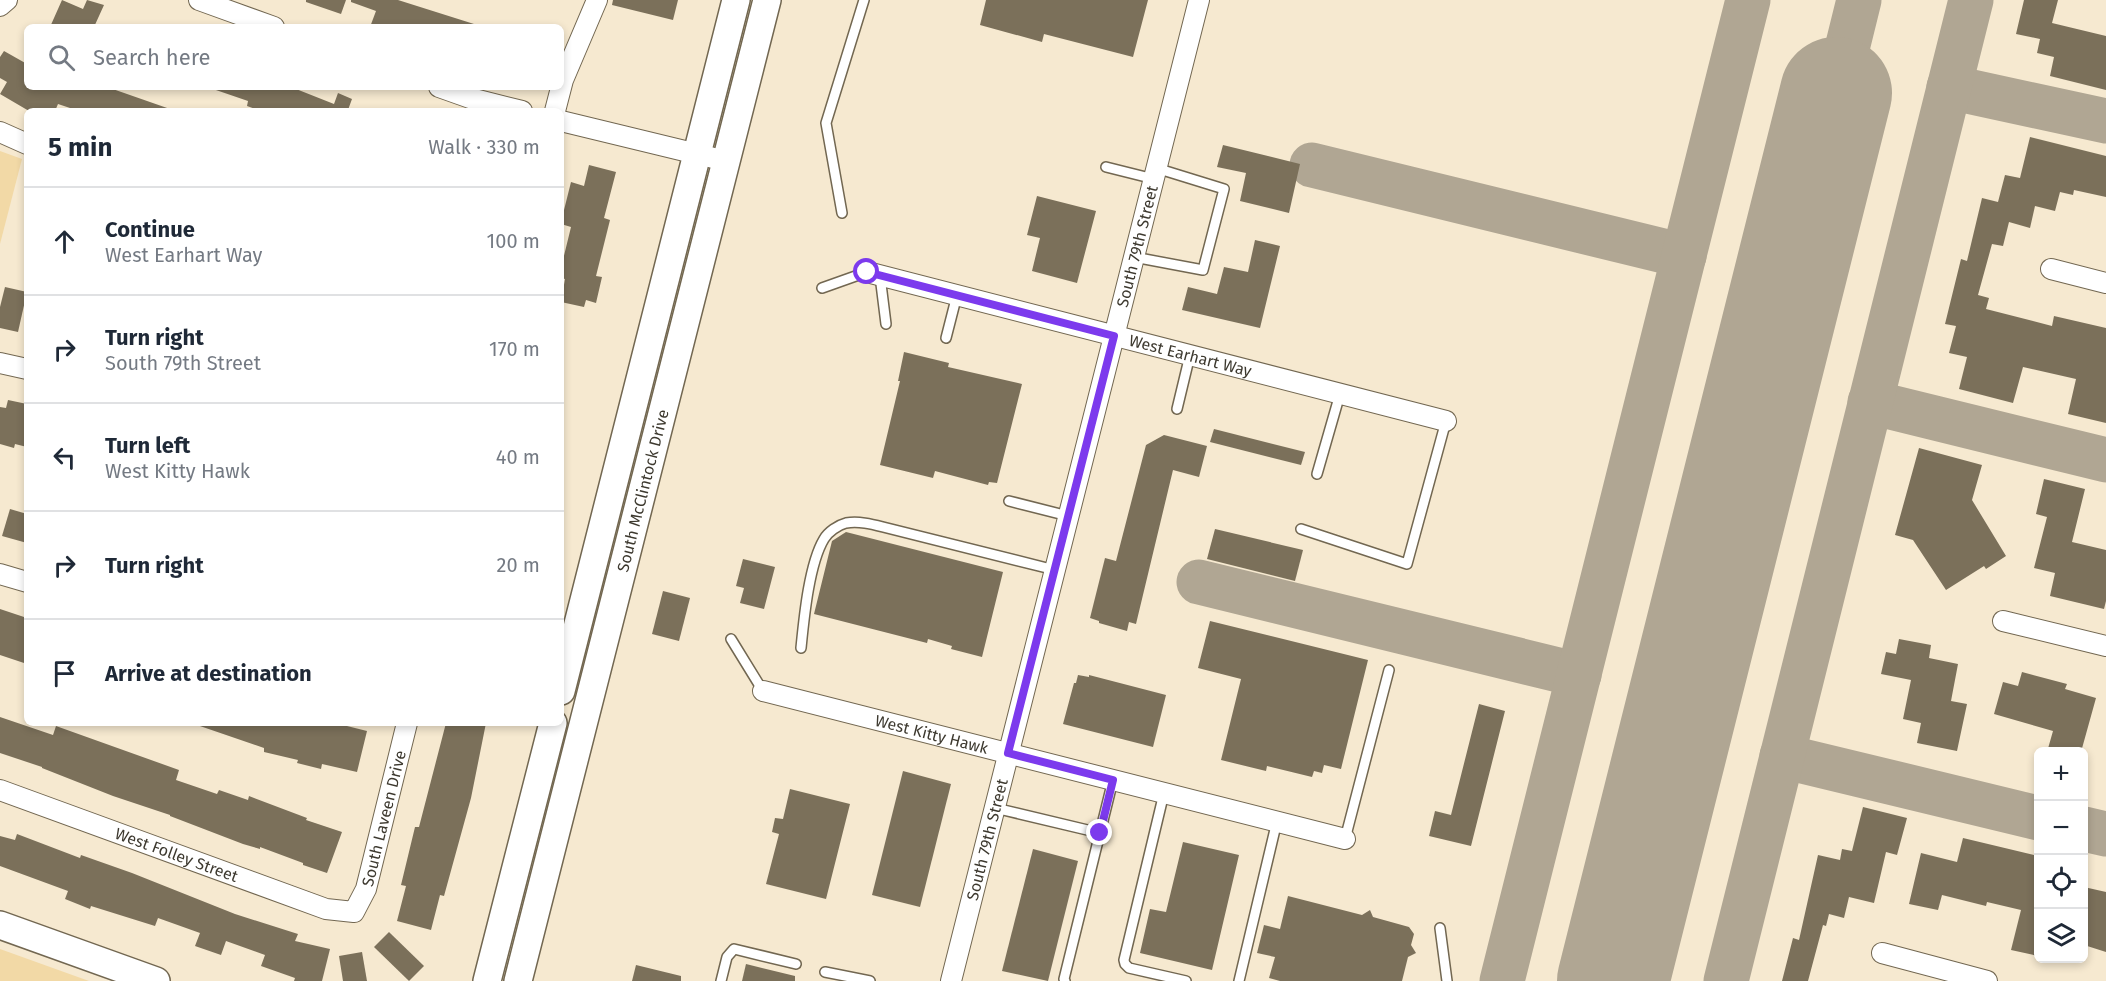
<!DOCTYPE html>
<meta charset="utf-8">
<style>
:root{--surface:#fff;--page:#f6f6f7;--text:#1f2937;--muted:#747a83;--line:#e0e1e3}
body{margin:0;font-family:"Fira Sans",sans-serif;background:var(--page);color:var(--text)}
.controls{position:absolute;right:18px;bottom:18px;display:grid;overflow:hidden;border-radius:9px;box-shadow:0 3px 9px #0003}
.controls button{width:54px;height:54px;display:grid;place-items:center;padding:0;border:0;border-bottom:2px solid var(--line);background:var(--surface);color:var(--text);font:30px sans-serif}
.stop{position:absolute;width:18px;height:18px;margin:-14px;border:4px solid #7c3aed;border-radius:50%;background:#fff}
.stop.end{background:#7c3aed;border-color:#fff;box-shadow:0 2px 6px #0008}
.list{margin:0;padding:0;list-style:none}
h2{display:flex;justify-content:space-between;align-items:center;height:78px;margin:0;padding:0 24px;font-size:26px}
h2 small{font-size:20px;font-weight:400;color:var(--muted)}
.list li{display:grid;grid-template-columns:39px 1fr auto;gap:18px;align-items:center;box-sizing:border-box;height:108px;padding:0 24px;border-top:2px solid var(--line)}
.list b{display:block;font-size:22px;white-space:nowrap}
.list p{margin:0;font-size:20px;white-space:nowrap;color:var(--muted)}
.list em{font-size:20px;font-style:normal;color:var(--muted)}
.icon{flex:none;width:33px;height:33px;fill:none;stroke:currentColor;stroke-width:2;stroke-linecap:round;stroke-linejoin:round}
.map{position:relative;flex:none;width:2106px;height:981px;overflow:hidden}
.search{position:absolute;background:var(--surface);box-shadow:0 3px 9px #0003;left:24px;top:24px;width:540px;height:66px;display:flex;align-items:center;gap:15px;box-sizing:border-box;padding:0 21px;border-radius:9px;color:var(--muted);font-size:22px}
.panel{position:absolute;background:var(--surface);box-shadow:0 3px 9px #0003;left:24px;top:108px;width:540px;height:618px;border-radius:9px}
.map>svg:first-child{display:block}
</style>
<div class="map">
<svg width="2106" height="981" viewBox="0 0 2106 981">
<rect width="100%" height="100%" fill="#f6e9d0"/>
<g fill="#f2d9a6">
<polygon points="0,151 22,159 0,244"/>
<polygon points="0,949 89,981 0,981"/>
</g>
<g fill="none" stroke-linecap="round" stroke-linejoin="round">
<g stroke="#b0a693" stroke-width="45">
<polyline points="1949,87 2106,121"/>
<polyline points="1836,93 1859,0"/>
<polyline points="1312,165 1684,256"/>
<polyline points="1870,402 2106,460"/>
<polyline points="1199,582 1579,675"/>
<polyline points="1782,756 2038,818"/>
<polyline points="2084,829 2106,834"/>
<polyline points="1502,981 1748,0"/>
<polyline points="1726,981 1971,0"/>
</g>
<polyline stroke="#b0a693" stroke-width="112" points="1613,981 1836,93"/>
</g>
<g fill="#7b705a">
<polygon points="62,0 83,9 87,0 104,5 94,27 50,27"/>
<polygon points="306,0 346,0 341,14 306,2"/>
<polygon points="351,0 398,0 474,24 473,27 370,27 376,11 351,2"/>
<polygon points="613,0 678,0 673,20 612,5"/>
<polygon points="986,0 1148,0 1133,57 1044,34 1042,42 980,25"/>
<polygon points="2024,0 2058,0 2052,23 2106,36 2106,90 2050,76 2054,57 2037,53 2040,39 2016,34"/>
<polygon points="4,51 27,64 27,87 107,87 170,109 169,111 79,111 58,104 55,111 29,111 0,94 7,82 0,78 0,57"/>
<polygon points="213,87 291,87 334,104 338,93 352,99 348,110 349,111 261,111 247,106 248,101 213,89"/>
<polygon points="2030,137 2106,156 2106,197 2074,190 2073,195 2060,192 2055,211 2035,206 2030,228 2009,222 2003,246 1992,244 1978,295 1989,298 1986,309 2052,326 2054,316 2106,328 2106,423 2068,414 2076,379 2023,367 2013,403 1959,389 1967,357 1949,353 1956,326 1945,324 1961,259 1967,261 1982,198 1998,202 2005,175 2020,178"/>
<polygon points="1223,145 1300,164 1289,213 1240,201 1246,173 1217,167"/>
<polygon points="589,165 616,172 604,218 610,220 596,276 602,277 596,303 586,300 584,307 561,302 565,279 561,278 561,268 571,227 561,224 561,222 571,182 584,186"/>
<polygon points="1037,196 1096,211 1077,283 1032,271 1040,238 1027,235"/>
<polygon points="1255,240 1280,246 1260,328 1182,310 1188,287 1217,294 1224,267 1248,272"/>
<polygon points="5,287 27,292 18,332 0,328 0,307"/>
<polygon points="904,352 949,363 948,367 1022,384 997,483 989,482 988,485 935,471 933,478 880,465 900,381 898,381"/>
<polygon points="8,400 27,404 27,447 15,444 14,448 0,444 0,407 6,408"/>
<polygon points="1214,429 1305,452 1301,465 1210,442"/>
<polygon points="1164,435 1207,446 1199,477 1173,470 1136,624 1129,622 1127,631 1099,623 1099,621 1090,618 1105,558 1116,561 1146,445"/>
<polygon points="1919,448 1982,465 1972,500 2006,556 1986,569 1984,566 1946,590 1913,540 1895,535"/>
<polygon points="2044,479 2085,489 2072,542 2106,550 2106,601 2104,609 2050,596 2055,573 2034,568 2047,517 2036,514"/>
<polygon points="10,509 27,514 27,543 2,536"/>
<polygon points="1215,529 1303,550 1295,581 1207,559"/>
<polygon points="846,532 1003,572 982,657 951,649 952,646 928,639 927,643 814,614 832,541"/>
<polygon points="743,559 775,567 764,609 740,603 744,588 736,586"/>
<polygon points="663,591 690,598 679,641 652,634"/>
<polygon points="0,609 27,618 27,664 0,655"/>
<polygon points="1210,621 1368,660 1341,769 1324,765 1322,773 1314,771 1312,777 1267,766 1266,771 1221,760 1241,679 1198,668"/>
<polygon points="1899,639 1931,645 1929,658 1958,664 1951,701 1967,704 1957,751 1917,743 1921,723 1903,719 1911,680 1881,674 1886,652 1896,654"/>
<polygon points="2022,672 2067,684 2065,689 2096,698 2081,752 2047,752 2053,731 1994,714 2003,682 2018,686"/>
<polygon points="1078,675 1089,677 1089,675 1166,695 1153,747 1063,724 1074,683 1076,683"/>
<polygon points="1479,704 1505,711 1471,846 1429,836 1435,811 1451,815"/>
<polygon points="0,717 53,735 56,726 179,770 176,780 217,794 219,790 248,800 249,796 307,818 306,820 342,832 327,873 303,865 303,863 260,847 260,849 243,844 170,816 170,815 113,796 42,768 42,767 0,753"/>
<polygon points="197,723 335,723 367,731 357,772 322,764 321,769 297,763 298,760 264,752 264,748 197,725"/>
<polygon points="446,723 486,723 471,798 444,896 440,895 431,930 397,921 406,886 401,885 415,827 419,827"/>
<polygon points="903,771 951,784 920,907 872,895"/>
<polygon points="790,789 850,804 826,899 766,884 779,834 772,832 775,818 783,819"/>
<polygon points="1863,807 1907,818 1897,855 1886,852 1874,903 1849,897 1844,918 1829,914 1826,926 1823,925 1808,981 1782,981 1793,938 1799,940 1818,855 1840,860 1842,849 1852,851"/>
<polygon points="17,834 80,858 81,855 132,873 235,914 298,934 295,941 330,949 322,981 294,981 295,978 261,966 265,955 226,941 221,955 195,946 200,933 158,918 155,926 91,906 90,909 65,899 68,891 0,866 0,836 15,840"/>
<polygon points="1963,838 2038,856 2038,956 2011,950 2021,910 1987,902 1986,906 1942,895 1938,910 1909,904 1921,853 1957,862"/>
<polygon points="1183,842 1239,855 1212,970 1140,953 1150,909 1166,912"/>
<polygon points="1033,849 1078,861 1048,981 1002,971"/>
<polygon points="2084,887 2106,892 2106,952 2084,945"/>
<polygon points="1288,896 1362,915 1370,910 1373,917 1409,927 1414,934 1411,945 1416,953 1408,957 1402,981 1280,981 1269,978 1275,957 1257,953 1264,925 1280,929"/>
<polygon points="389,932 424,966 409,981 374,947"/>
<polygon points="362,952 367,981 343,981 339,956"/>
<polygon points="746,964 795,976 795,981 742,981"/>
<polygon points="636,965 681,976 681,981 632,981"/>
</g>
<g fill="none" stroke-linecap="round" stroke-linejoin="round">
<g stroke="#726751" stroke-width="12">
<g id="lane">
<polyline points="1106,167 1154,179"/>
<polyline points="842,213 826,123 864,0"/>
<polyline points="1134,257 1203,270 1224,189 1156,168"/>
<polyline points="880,276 886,324"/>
<polyline points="822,288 867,272"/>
<polyline points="946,338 957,295"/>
<polyline points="1177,409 1190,355"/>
<polyline points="1317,474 1340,394"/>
<polyline points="1009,501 1068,516"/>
<polyline points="1301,529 1407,564 1446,421"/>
<polyline points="731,639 763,691"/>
<path d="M801,648C804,618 809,564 824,539C828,532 838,525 846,523C859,521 871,524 883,527L1055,570"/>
<polyline points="1164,793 1124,960 1125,964 1129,968 1186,981"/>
<polyline points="995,808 1100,833"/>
<polyline points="1345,839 1389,670"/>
<polyline points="1440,928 1447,981"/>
<polyline points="825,972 870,981"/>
<polyline points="721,981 727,957 734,949 796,964"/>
<polyline points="1065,981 1064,979 1113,780"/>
<polyline points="1239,981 1277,821"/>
</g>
</g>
<g stroke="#726751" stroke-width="22">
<g id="street">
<polyline points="199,0 274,27"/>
<polyline points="0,6 7,0"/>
<polyline points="439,87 470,98 522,111"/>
<polyline points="555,111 563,80 597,0"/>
<polyline points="561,121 726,161"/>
<polyline points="0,132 27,144"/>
<polyline points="2051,269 2106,283"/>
<path id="s1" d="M867,272L1446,421"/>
<polyline points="0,363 27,369"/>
<polyline points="0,574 27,582"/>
<polyline points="2003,621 2106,646"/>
<path id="s2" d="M763,691L1345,839"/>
<path id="s3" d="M0,790L326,909L354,912L366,889L407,723"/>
<polyline points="1882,953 1987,981"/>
<path id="s4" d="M951,981L1199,0"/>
</g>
</g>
<g stroke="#726751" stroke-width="30">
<g id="secondary">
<polyline points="561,691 736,0"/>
<polyline points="0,925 156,981"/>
<polyline points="487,981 553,723"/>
<path id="s5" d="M518,981L767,0"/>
</g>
</g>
<use href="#lane" stroke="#fff" stroke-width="9"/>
<use href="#street" stroke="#fff" stroke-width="20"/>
<use href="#secondary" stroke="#fff" stroke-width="27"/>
</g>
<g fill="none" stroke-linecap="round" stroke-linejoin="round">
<polyline stroke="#7c3aed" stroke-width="8" points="867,272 1114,336 1008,753 1113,780 1100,833"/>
</g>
<g text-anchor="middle" stroke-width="6" stroke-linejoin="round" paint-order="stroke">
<g font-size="16" fill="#3d392f" stroke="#fff">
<text dy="6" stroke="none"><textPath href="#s4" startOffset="758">South 79th Street</textPath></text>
<text dy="6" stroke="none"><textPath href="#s1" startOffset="334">West Earhart Way</textPath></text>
<text dy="6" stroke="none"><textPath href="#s5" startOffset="506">South McClintock Drive</textPath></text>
<text dy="6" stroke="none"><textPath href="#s2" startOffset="174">West Kitty Hawk</textPath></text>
<text dy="6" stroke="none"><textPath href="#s3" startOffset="474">South Laveen Drive</textPath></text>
<text dy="6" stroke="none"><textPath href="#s4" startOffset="146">South 79th Street</textPath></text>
<text dy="6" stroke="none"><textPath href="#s3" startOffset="188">West Folley Street</textPath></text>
</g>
</g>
</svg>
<div class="controls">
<button>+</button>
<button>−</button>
<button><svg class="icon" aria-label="locate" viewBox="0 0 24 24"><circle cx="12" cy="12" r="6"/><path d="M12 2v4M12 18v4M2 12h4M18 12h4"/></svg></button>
<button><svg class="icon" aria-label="layers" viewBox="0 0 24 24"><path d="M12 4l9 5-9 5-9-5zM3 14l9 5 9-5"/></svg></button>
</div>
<div class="stop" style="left:867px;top:272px"></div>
<div class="stop end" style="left:1100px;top:833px"></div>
<div class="search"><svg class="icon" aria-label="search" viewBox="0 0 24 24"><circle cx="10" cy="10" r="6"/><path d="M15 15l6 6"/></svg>Search here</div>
<section class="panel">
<h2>5 min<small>Walk · 330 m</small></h2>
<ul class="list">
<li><svg class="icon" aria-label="ahead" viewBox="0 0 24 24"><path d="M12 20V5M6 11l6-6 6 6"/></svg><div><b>Continue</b><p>West Earhart Way</p></div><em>100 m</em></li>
<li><svg class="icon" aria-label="right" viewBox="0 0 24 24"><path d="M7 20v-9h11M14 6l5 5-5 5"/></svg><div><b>Turn right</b><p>South 79th Street</p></div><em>170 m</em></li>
<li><svg class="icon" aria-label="left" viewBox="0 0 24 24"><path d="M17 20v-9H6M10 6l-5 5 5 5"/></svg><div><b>Turn left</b><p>West Kitty Hawk</p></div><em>40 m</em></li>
<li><svg class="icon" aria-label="right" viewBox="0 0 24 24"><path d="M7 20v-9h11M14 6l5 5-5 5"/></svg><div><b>Turn right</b></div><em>20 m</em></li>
<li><svg class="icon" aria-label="arrive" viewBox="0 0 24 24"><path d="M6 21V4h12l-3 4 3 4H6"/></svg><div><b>Arrive at destination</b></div></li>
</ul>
</section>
</div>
